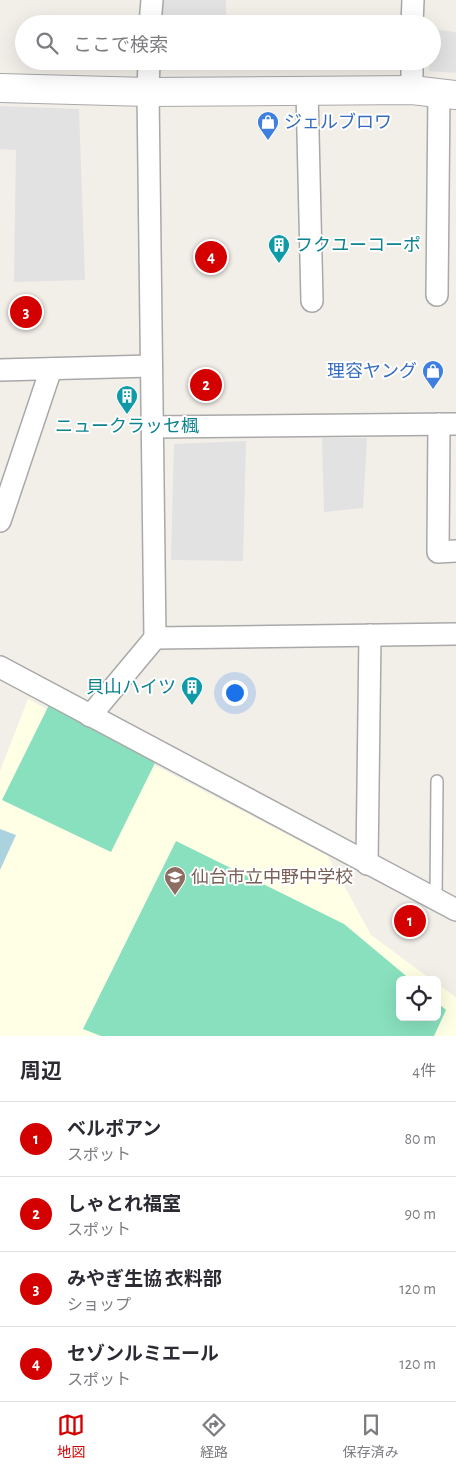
<!DOCTYPE html>
<html lang="ja">
<meta charset="utf-8">
<style>
:root{--surface:#fff;--page:#f7f7f7;--text:#2b2b33;--muted:#7c7c81;--line:#e1e1e2;--accent:#d40000}
body{margin:0;font-family:"Alegreya Sans","Noto Sans JP",sans-serif;background:var(--page);color:var(--text)}
.controls{position:absolute;right:15px;bottom:15px;display:grid;overflow:hidden;border-radius:8px;box-shadow:0 5px 20px #0002}
.controls button{width:45px;height:45px;display:grid;place-items:center;padding:0;border:0;border-bottom:1px solid var(--line);background:var(--surface);color:var(--text);font:25px sans-serif}
.you{position:absolute;left:234px;top:692px;width:18px;height:18px;margin:-12px;border:4px solid #fff;border-radius:50%;background:#1a73e8;box-shadow:0 0 0 8px #1a73e833}
.badge{display:grid;place-items:center;width:32px;height:32px;border-radius:50%;background:var(--accent);color:#fff;font-size:16px;font-weight:700}
.pin{position:absolute;translate:-50% -50%;border:2px solid #fff;box-shadow:0 1px 5px #0006}
.list{margin:0;padding:0;list-style:none}
h2{display:flex;justify-content:space-between;align-items:center;height:65px;margin:0;padding:0 20px;font-size:21px}
h2 small{font-size:16px;font-weight:400;color:var(--muted)}
.list li{display:grid;grid-template-columns:32px 1fr auto;gap:15px;align-items:center;box-sizing:border-box;height:75px;padding:0 20px;border-top:1px solid var(--line)}
.list b{display:block;font-size:19px;white-space:nowrap}
.list p{margin:0;font-size:16px;white-space:nowrap;color:var(--muted)}
.list em{font-size:16px;font-style:normal;color:var(--muted)}
.icon{flex:none;width:28px;height:28px;fill:none;stroke:currentColor;stroke-width:2;stroke-linecap:round;stroke-linejoin:round}
.map{position:relative;flex:none;width:456px;height:1036px;overflow:hidden}
.search{position:absolute;background:var(--surface);box-shadow:0 5px 20px #0002;left:15px;right:15px;top:15px;height:55px;display:flex;align-items:center;gap:12px;box-sizing:border-box;padding:0 18px;border-radius:28px;color:var(--muted);font-size:19px}
.sheet{height:365px;background:var(--surface)}
nav{display:flex;justify-content:space-around;align-items:center;box-sizing:border-box;height:70px;border-top:1px solid var(--line);background:var(--surface);font-size:14px;color:var(--muted)}
nav a{display:grid;justify-items:center;gap:2px}
nav .on{color:var(--accent)}
.map>svg:first-child{display:block}
</style>
<div class="map">
<svg width="456" height="1036" viewBox="0 0 456 1036">
<rect width="100%" height="100%" fill="#f2efe9"/>
<polygon fill="#ffffe5" points="28,699 328,856 371,935 432,980 400,980 400,1017 437,1017 437,984 456,997 456,1036 0,1036 0,771"/>
<g fill="#88e0be">
<polygon points="49,705 157,759 111,852 2,800"/>
<polygon points="176,841 344,924 411,980 400,980 400,1017 437,1017 437,1002 446,1010 434,1036 101,1036 83,1029"/>
</g>
<g fill="#e2e2e2">
<polygon points="161,0 226,0 226,24 160,24"/>
<polygon points="432,29 456,32 456,73 429,71 429,61 432,61"/>
<polygon points="159,61 226,61 226,64 158,71"/>
<polygon points="0,106 79,109 85,280 14,282 16,150 0,149"/>
<polygon points="322,438 367,438 363,508 324,512"/>
<polygon points="246,441 243,561 171,560 174,444"/>
</g>
<polygon fill="#aad3df" points="0,829 16,835 0,870"/>
<g fill="none" stroke-linecap="round" stroke-linejoin="round">
<g stroke="#a9a9a9" stroke-width="14">
<polyline id="service" points="436,900 437,781"/>
</g>
<g stroke="#a9a9a9" stroke-width="24">
<g id="minor">
<polyline points="150,24 152,0"/>
<polyline points="412,24 413,0"/>
<polyline points="149,61 148,92 155,638 456,634"/>
<polyline points="412,90 412,61"/>
<polyline points="307,91 312,301"/>
<polyline points="437,295 439,93"/>
<polyline points="0,370 151,366"/>
<polyline points="439,424 438,552 456,551"/>
<polyline points="152,427 456,424"/>
<polyline points="0,521 51,369"/>
<polyline points="0,667 456,910"/>
<polyline points="90,716 155,638"/>
<polyline points="367,864 370,635"/>
</g>
</g>
<g stroke="#a9a9a9" stroke-width="30">
<polyline id="tertiary" points="0,88 148,92 412,90 456,95"/>
</g>
<use href="#service" stroke="#fff" stroke-width="11"/>
<use href="#minor" stroke="#fff" stroke-width="21"/>
<use href="#tertiary" stroke="#fff" stroke-width="28"/>
</g>
<defs>
<g id="shop-pin" transform="scale(1.125)"><path d="M0 17L-7.5 6A9.5 9.5 0 1 1 7.5 6Z" fill="#3f7fe0" stroke="#fff"/><path d="M-5-2.5h2.3a2.7 3.5 0 0 1 5.4 0H5L5.5 6h-11ZM-1.5-2.5h3a1.5 2.3 0 0 0-3 0Z" fill="#fff"/></g>
<g id="building-pin" transform="scale(1.125)"><path d="M0 17L-7.5 6A9.5 9.5 0 1 1 7.5 6Z" fill="#0f9aa8" stroke="#fff"/><path d="M-4-6H4V6H1V3H-1V6H-4ZM-2.5-4.3h1.7v1.8h-1.7ZM.8-4.3h1.7v1.8H.8ZM-2.5-1h1.7V.8h-1.7ZM.8-1h1.7V.8H.8Z" fill="#fff"/></g>
<g id="school-pin" transform="scale(1.125)"><path d="M0 17L-7.5 6A9.5 9.5 0 1 1 7.5 6Z" fill="#8d6e63" stroke="#fff"/><path d="M0-5L7-2L0 1L-7-2ZM-4 1L0 2.5L4 1V4Q0 6-4 4Z" fill="#fff"/></g>
</defs>
<g fill-rule="evenodd">
<use href="#shop-pin" x="268" y="122"/>
<use href="#building-pin" x="279" y="245"/>
<use href="#shop-pin" x="433" y="371"/>
<use href="#building-pin" x="127" y="396"/>
<use href="#building-pin" x="192" y="687"/>
<use href="#school-pin" x="175" y="877"/>
</g>
<g text-anchor="middle" stroke-width="4" stroke-linejoin="round" paint-order="stroke">
<g font-size="18" fill="#366cbe" stroke="#fff" text-anchor="start">
<text x="284" y="128">ジェルブロワ</text>
<text x="417" y="377" text-anchor="end">理容ヤング</text>
</g>
<g font-size="18" fill="#0d838f" stroke="#fff" text-anchor="start">
<text x="295" y="251">フクユーコーポ</text>
<text x="127" y="432" text-anchor="middle">ニュークラッセ楓</text>
<text x="176" y="693" text-anchor="end">貝山ハイツ</text>
</g>
<g font-size="18" fill="#785e54" stroke="#fff" text-anchor="start">
<text x="191" y="883">仙台市立中野中学校</text>
</g>
</g>
</svg>
<div class="controls">
<button><svg class="icon" aria-label="locate" viewBox="0 0 24 24"><circle cx="12" cy="12" r="6"/><path d="M12 2v4M12 18v4M2 12h4M18 12h4"/></svg></button>
</div>
<div class="you"></div>
<div class="pin badge" style="left:410px;top:921px">1</div>
<div class="pin badge" style="left:206px;top:385px">2</div>
<div class="pin badge" style="left:26px;top:312px">3</div>
<div class="pin badge" style="left:211px;top:257px">4</div>
<div class="search"><svg class="icon" aria-label="search" viewBox="0 0 24 24"><circle cx="10" cy="10" r="6"/><path d="M15 15l6 6"/></svg>ここで検索</div>
</div>
<section class="sheet">
<h2>周辺<small>4件</small></h2>
<ul class="list">
<li><span class="badge">1</span><div><b>ベルポアン</b><p>スポット</p></div><em>80 m</em></li>
<li><span class="badge">2</span><div><b>しゃとれ福室</b><p>スポット</p></div><em>90 m</em></li>
<li><span class="badge">3</span><div><b>みやぎ生協 衣料部</b><p>ショップ</p></div><em>120 m</em></li>
<li><span class="badge">4</span><div><b>セゾンルミエール</b><p>スポット</p></div><em>120 m</em></li>
</ul>
</section>
<nav>
<a class="on"><svg class="icon" aria-label="map" viewBox="0 0 24 24"><path d="M3 6l6-2 6 2 6-2v14l-6 2-6-2-6 2zM9 4v14M15 6v14"/></svg>地図</a>
<a><svg class="icon" aria-label="directions" viewBox="0 0 24 24"><path d="M12 3l9 9-9 9-9-9zM9 14v-3h6M13 9l2 2-2 2"/></svg>経路</a>
<a><svg class="icon" aria-label="saved" viewBox="0 0 24 24"><path d="M7 4h10v16l-5-4-5 4z"/></svg>保存済み</a>
</nav>
